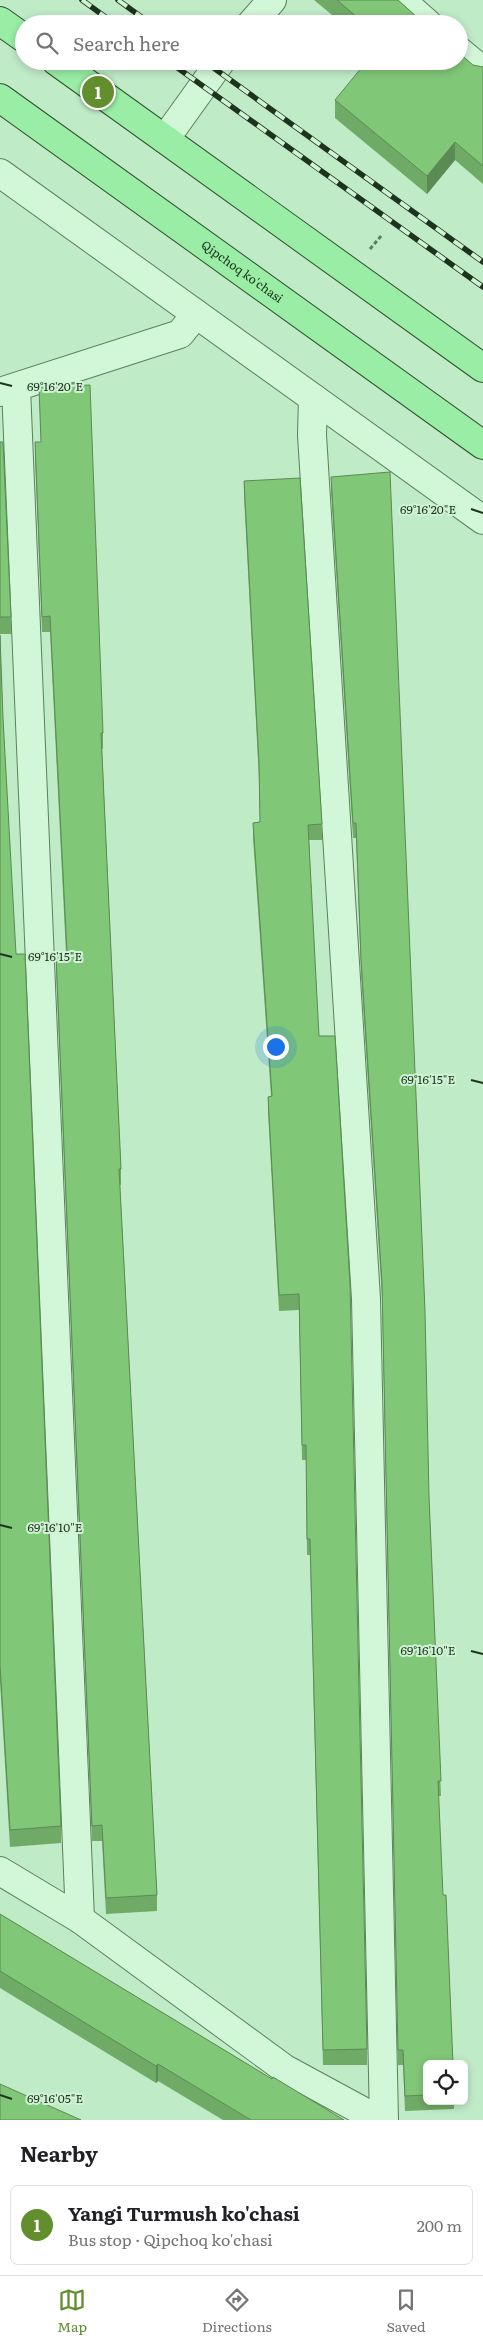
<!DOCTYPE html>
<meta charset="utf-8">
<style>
:root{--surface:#fff;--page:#f6f6f6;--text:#202124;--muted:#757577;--line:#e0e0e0;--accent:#628e2d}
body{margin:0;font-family:Literata,serif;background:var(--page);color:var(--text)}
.controls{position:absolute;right:15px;bottom:15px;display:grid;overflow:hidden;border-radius:8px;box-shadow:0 2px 8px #0003}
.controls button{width:45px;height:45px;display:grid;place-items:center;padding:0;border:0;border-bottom:1px solid var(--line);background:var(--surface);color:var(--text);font:25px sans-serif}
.you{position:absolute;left:275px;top:1046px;width:18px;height:18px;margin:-12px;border:4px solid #fff;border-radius:50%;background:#1a73e8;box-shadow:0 0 0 8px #1a73e833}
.badge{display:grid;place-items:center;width:32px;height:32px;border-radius:50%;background:var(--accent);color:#fff;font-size:16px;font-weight:700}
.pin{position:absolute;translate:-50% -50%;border:2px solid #fff;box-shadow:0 1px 5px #0006}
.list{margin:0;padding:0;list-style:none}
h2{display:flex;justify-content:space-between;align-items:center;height:65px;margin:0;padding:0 20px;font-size:21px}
h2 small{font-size:16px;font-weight:400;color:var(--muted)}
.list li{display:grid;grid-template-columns:32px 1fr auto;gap:15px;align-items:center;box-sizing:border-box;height:80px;margin:0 10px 10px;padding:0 10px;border:1px solid var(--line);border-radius:8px}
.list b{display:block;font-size:19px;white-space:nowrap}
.list p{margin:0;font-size:16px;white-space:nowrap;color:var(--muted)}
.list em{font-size:16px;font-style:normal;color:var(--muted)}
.icon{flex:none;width:28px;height:28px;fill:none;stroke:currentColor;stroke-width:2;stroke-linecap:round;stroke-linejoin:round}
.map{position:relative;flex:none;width:483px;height:2120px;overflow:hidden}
.search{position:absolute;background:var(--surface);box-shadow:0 2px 8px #0003;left:15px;right:15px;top:15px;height:55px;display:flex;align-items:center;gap:12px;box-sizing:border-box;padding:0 18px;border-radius:28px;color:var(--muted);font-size:19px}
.sheet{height:155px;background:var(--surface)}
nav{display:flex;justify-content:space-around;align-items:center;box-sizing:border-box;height:70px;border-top:1px solid var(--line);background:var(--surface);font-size:14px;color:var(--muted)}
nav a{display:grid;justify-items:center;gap:2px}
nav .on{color:var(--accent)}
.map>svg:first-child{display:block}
</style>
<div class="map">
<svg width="483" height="2120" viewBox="0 0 483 2120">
<rect width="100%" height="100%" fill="#c0ebc7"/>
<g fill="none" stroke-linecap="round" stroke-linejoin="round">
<g stroke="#598259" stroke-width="30">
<g id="minor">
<polyline points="401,0 428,24"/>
<polyline points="251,24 272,0"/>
<polyline points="459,51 483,71"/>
<polyline points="165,139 221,61"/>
<polyline points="0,173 483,520"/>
<polyline points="16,388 80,1919"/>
<polyline points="0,392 180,334 196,314"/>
<polyline points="313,398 312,435 366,1299 384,2120"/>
<polyline points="0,1871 80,1919 285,2069 379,2120"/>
</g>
</g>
<g stroke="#30502d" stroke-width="30">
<g id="major">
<polyline points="0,21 24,38"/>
<polyline points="56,61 483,368"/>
<path id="s1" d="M0,98L483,445"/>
</g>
</g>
<polyline stroke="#598259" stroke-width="3" stroke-dasharray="4 2.5" stroke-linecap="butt" points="370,249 382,235"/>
<use href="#minor" stroke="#d2f6d8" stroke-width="28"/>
<use href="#major" stroke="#99eda5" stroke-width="28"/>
<g stroke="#1e331d" stroke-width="5.5">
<g id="rail">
<polyline points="82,0 115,24"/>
<polyline points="118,0 151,24"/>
<polyline points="168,61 483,287"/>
<polyline points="204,61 483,262"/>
</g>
</g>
<use href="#rail" stroke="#cff3d5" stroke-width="4" stroke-dasharray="11" stroke-linecap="butt"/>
</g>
<g fill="#6fab67">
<polygon points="314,0 398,0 418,18 431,24 343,24"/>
<polygon points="473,65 483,67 483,184 455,160 427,194 335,118 335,100"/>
<polygon points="39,387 103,733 103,749 102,749 121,1169 121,1185 120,1185 157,1895 157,1911 106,1914 102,1841 92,1841 56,969 56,954 66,953 50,632 42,632 35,458 35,442 41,442"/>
<polygon points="0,442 11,617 11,634 0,634"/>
<polygon points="331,477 429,1496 441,1796 438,1796 427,2064 427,2101 454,2101 454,2109 405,2111 403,2065 398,2065 382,1298 361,974 356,838 353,838 331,492"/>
<polygon points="244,481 322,824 322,840 309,840 367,2049 367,2065 323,2065 310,1555 307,1555 306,1460 302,1460 299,1310 279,1311 268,1112 268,1097 271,1096 253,838 253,823 260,822 259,779 244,496"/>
<polygon points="0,635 3,718 61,1826 61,1843 10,1847 0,1682"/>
<polygon points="0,1914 272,2079 344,2120 223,2120 158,2081 156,2083 0,1988"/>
</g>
<g fill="#5a8b54">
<polygon points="455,142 455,160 427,194 427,176"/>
<polygon points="158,2064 158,2081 156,2083 156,2066"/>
</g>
<g fill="#81c778" stroke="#5a8b54">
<polygon points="337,0 398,0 418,18 428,21 431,24 365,24"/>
<polygon points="459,53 473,65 483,67 483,166 455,142 427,176 335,100 367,61 459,61"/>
<polygon points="90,385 103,733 101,733 121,1169 119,1169 157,1895 106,1898 102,1825 92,1826 56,954 67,953 50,616 42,617 35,442 41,442 39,387"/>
<polygon points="0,442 3,442 11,617 0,617"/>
<polygon points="390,472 425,1311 429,1496 441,1781 438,1781 443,1895 446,1895 453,2064 427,2064 427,2095 405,2096 403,2050 398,2050 382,1283 361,959 356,823 353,823 331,477"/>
<polygon points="300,478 322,824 308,825 319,1036 335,1036 350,1284 367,2049 323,2050 310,1539 307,1539 306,1445 302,1445 299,1294 279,1295 268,1097 272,1096 253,823 260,822 259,764 244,481"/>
<polygon points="0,635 3,718 16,954 25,954 61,1826 10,1830 0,1665"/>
<polygon points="0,1914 272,2079 273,2077 344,2120 251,2120 158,2064 156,2066 0,1971"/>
<polygon points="0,2084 81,2120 0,2120"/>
</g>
<path fill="none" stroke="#1e331d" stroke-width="2" d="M0,383L12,386M471,509L483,513M0,954L12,957M471,1080L483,1083M0,1525L12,1528M471,1651L483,1654M0,2095L12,2099"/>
<g text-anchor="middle" stroke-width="4" stroke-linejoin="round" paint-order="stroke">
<g font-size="12" fill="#1e331d" stroke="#cff3d5">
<text dy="4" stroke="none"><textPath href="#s1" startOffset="298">Qipchoq ko'chasi</textPath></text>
</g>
</g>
<g font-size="12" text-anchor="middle" fill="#1e331d" stroke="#cff3d5" stroke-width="4" stroke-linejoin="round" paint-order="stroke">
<text x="55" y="391">69°16'20"E</text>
<text x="428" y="514">69°16'20"E</text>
<text x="55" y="961">69°16'15"E</text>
<text x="428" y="1084">69°16'15"E</text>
<text x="55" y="1532">69°16'10"E</text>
<text x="428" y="1655">69°16'10"E</text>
<text x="55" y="2103">69°16'05"E</text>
</g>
</svg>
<div class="controls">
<button><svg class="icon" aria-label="locate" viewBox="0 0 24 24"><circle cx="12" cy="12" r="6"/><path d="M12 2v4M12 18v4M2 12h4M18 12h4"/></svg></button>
</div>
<div class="you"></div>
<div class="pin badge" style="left:98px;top:92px">1</div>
<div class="search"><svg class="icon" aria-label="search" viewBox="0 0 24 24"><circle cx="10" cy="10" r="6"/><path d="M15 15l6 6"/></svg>Search here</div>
</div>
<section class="sheet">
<h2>Nearby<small></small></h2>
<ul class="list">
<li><span class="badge">1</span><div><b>Yangi Turmush ko'chasi</b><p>Bus stop · Qipchoq ko'chasi</p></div><em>200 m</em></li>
</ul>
</section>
<nav>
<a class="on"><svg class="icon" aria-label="map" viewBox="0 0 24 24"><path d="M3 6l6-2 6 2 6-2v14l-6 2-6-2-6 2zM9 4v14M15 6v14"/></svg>Map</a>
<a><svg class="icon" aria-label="directions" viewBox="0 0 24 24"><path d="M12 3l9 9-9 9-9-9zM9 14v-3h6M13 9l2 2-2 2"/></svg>Directions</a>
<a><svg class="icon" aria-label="saved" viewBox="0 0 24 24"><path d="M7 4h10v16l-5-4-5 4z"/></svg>Saved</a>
</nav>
